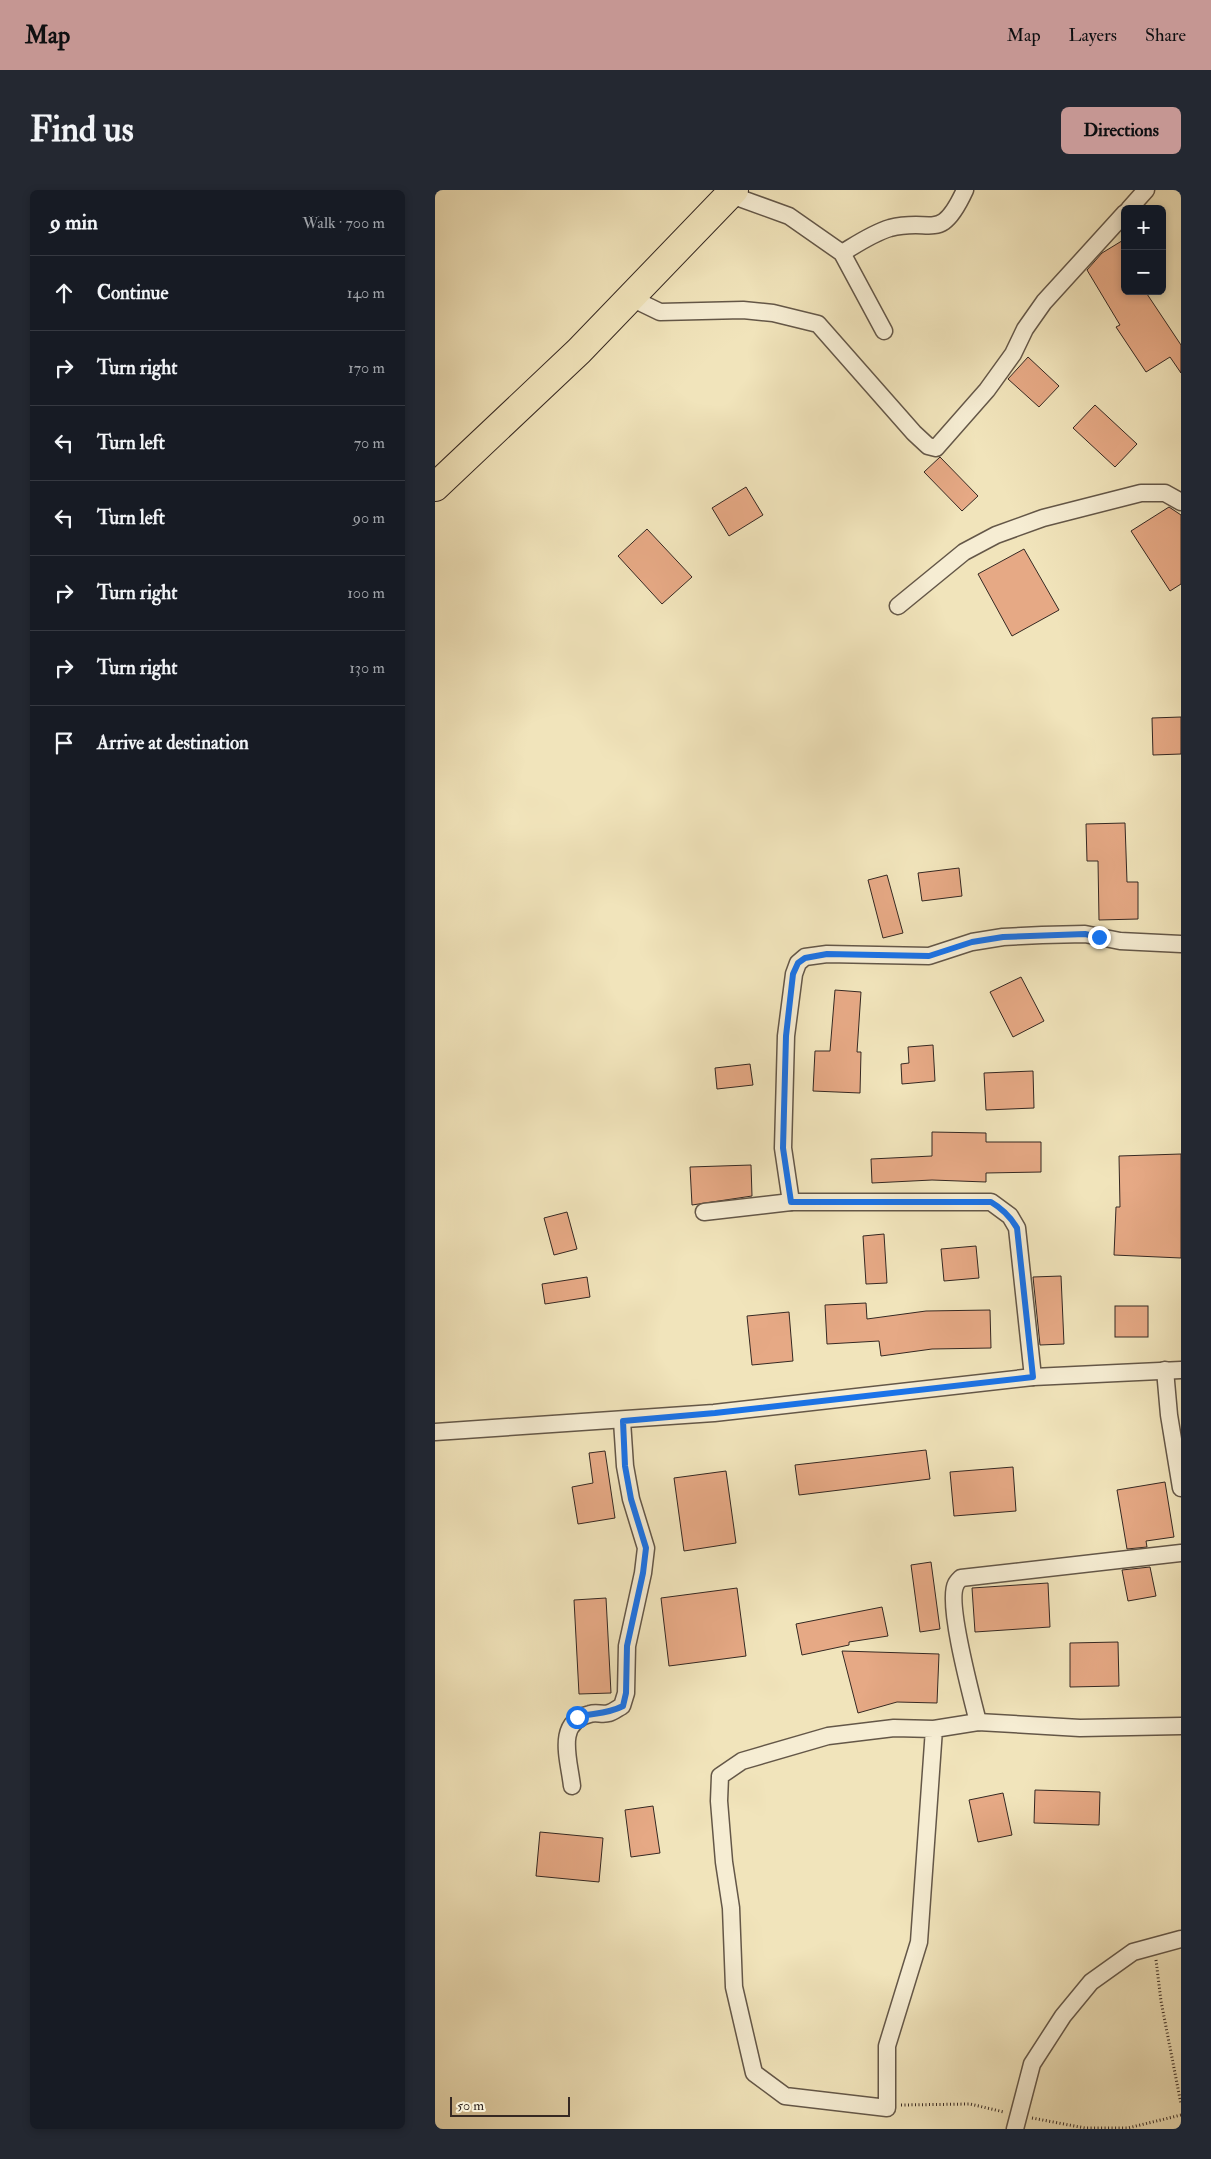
<!DOCTYPE html>
<meta charset="utf-8">
<style>
:root{--surface:#171b24;--page:#242831;--text:#f1f3f6;--muted:#9ea1a6;--line:#363941;--accent:#c59692}
body{margin:0;font-family:"IM FELL Double Pica",serif;background:var(--page);color:var(--text)}
.controls{position:absolute;right:15px;top:15px;display:grid;overflow:hidden;border-radius:8px;box-shadow:0 2px 8px #0003}
.controls button{width:45px;height:45px;display:grid;place-items:center;padding:0;border:0;border-bottom:1px solid var(--line);background:var(--surface);color:var(--text);font:25px sans-serif}
.scale{position:absolute;left:15px;bottom:12px;width:120px;box-sizing:border-box;padding-left:5px;border:2px solid #352822;border-top:0;font-size:14px;line-height:18px;white-space:nowrap;color:#352822;-webkit-text-stroke:4px #f6edd3;paint-order:stroke}
.stop{position:absolute;width:15px;height:15px;margin:-11px;border:4px solid #1a73e8;border-radius:50%;background:#fff}
.stop.end{background:#1a73e8;border-color:#fff;box-shadow:0 1px 5px #0008}
.list{margin:0;padding:0;list-style:none}
h2{display:flex;justify-content:space-between;align-items:center;height:65px;margin:0;padding:0 20px;font-size:21px}
h2 small{font-size:16px;font-weight:400;color:var(--muted)}
.list li{display:grid;grid-template-columns:32px 1fr auto;gap:15px;align-items:center;box-sizing:border-box;height:75px;padding:0 20px;border-top:1px solid var(--line)}
.list b{display:block;font-size:19px;white-space:nowrap}
.list em{font-size:16px;font-style:normal;color:var(--muted)}
.icon{flex:none;width:28px;height:28px;fill:none;stroke:currentColor;stroke-width:2;stroke-linecap:round;stroke-linejoin:round}
.map{position:relative;flex:none;width:746px;height:1939px;overflow:hidden;border-radius:8px}
header{display:flex;align-items:center;gap:30px;box-sizing:border-box;height:70px;padding:0 25px;background:var(--accent);color:#111}
header strong{font-size:24px}
nav{display:flex;gap:28px;margin-inline-start:auto;font-size:18px}
.intro{display:flex;align-items:center;justify-content:space-between;box-sizing:border-box;height:120px;padding:0 30px}
h1{margin:0;font-size:35px}
.button{padding:12px 22px;border-radius:8px;background:var(--accent);color:#111;font-size:18px;font-weight:700}
main{display:flex;gap:30px;padding:0 30px}
aside{flex:1;background:var(--surface);border-radius:8px;box-shadow:0 2px 8px #0003}
.map>svg:first-child{display:block}
</style>
<header>
<strong>Map</strong>
<nav><a>Map</a><a>Layers</a><a>Share</a></nav>
</header>
<div class="intro"><h1>Find us</h1><a class="button">Directions</a></div>
<main>
<aside>
<h2>9 min<small>Walk · 700 m</small></h2>
<ul class="list">
<li><svg class="icon" aria-label="ahead" viewBox="0 0 24 24"><path d="M12 20V5M6 11l6-6 6 6"/></svg><div><b>Continue</b></div><em>140 m</em></li>
<li><svg class="icon" aria-label="right" viewBox="0 0 24 24"><path d="M7 20v-9h11M14 6l5 5-5 5"/></svg><div><b>Turn right</b></div><em>170 m</em></li>
<li><svg class="icon" aria-label="left" viewBox="0 0 24 24"><path d="M17 20v-9H6M10 6l-5 5 5 5"/></svg><div><b>Turn left</b></div><em>70 m</em></li>
<li><svg class="icon" aria-label="left" viewBox="0 0 24 24"><path d="M17 20v-9H6M10 6l-5 5 5 5"/></svg><div><b>Turn left</b></div><em>90 m</em></li>
<li><svg class="icon" aria-label="right" viewBox="0 0 24 24"><path d="M7 20v-9h11M14 6l5 5-5 5"/></svg><div><b>Turn right</b></div><em>100 m</em></li>
<li><svg class="icon" aria-label="right" viewBox="0 0 24 24"><path d="M7 20v-9h11M14 6l5 5-5 5"/></svg><div><b>Turn right</b></div><em>130 m</em></li>
<li><svg class="icon" aria-label="arrive" viewBox="0 0 24 24"><path d="M6 21V4h12l-3 4 3 4H6"/></svg><div><b>Arrive at destination</b></div></li>
</ul>
</aside>
<div class="map">
<svg width="746" height="1939" viewBox="0 0 746 1939">
<rect width="100%" height="100%" fill="#f1e4bb"/>
<filter id="stains"><feTurbulence type="fractalNoise" baseFrequency=".004" numOctaves="4"/><feColorMatrix values="0 0 0 0 .2 0 0 0 0 .09 0 0 0 0 .02 0 0 0 .5 -.17"/></filter>
<radialGradient id="worn" r=".72"><stop offset=".6" stop-color="#630" stop-opacity="0"/><stop offset="1" stop-color="#630" stop-opacity=".3"/></radialGradient>
<g fill="#e6a985" stroke="#352822">
<polygon points="690,49 690,101 710,101 746,155 746,183 735,167 711,182 681,137 685,135 652,80 667,63"/>
<polygon points="593,167 624,196 604,217 573,189"/>
<polygon points="660,215 702,254 680,277 638,238"/>
<polygon points="505,267 543,306 527,321 489,282"/>
<polygon points="311,297 328,325 294,346 277,318"/>
<polygon points="734,317 746,325 746,394 735,401 696,341"/>
<polygon points="212,339 257,387 227,414 183,366"/>
<polygon points="589,359 624,420 577,446 543,384"/>
<polygon points="746,527 746,564 718,565 717,528"/>
<polygon points="690,633 692,692 703,692 703,729 664,730 663,671 652,671 651,634"/>
<polygon points="524,678 527,706 487,711 483,683"/>
<polygon points="452,685 468,743 448,748 433,690"/>
<polygon points="586,787 609,831 578,847 555,802"/>
<polygon points="400,800 426,802 422,862 426,862 425,903 378,901 380,861 395,861"/>
<polygon points="498,855 500,891 467,894 466,874 474,873 473,857"/>
<polygon points="315,874 318,895 282,899 280,878"/>
<polygon points="598,881 599,918 551,920 549,883"/>
<polygon points="497,942 551,943 551,952 606,952 606,982 551,983 551,992 497,990 437,993 436,969 497,966"/>
<polygon points="746,964 746,1068 679,1065 681,1017 685,1017 684,966"/>
<polygon points="316,975 317,1006 257,1015 255,977"/>
<polygon points="132,1022 142,1059 119,1065 109,1028"/>
<polygon points="449,1044 452,1093 431,1094 428,1046"/>
<polygon points="541,1056 544,1088 509,1091 506,1059"/>
<polygon points="626,1086 629,1154 605,1155 598,1087"/>
<polygon points="152,1087 155,1107 110,1114 107,1094"/>
<polygon points="431,1113 432,1129 491,1121 555,1120 556,1158 497,1159 446,1166 444,1151 392,1154 390,1115"/>
<rect x="680" y="1116" width="33" height="31"/>
<polygon points="354,1122 358,1171 317,1175 312,1126"/>
<polygon points="491,1260 495,1289 364,1305 360,1275"/>
<polygon points="170,1261 180,1328 143,1334 137,1297 158,1293 154,1263"/>
<polygon points="578,1277 581,1321 519,1326 515,1282"/>
<polygon points="291,1281 301,1353 249,1361 239,1288"/>
<polygon points="730,1292 739,1347 711,1351 712,1357 692,1359 682,1300"/>
<polygon points="496,1372 505,1439 485,1442 476,1375"/>
<polygon points="715,1377 721,1406 693,1411 687,1380"/>
<polygon points="613,1393 615,1437 540,1442 537,1398"/>
<polygon points="302,1398 311,1466 234,1476 226,1408"/>
<polygon points="171,1408 176,1503 144,1504 139,1410"/>
<polygon points="447,1417 453,1446 414,1452 414,1455 367,1465 361,1434"/>
<polygon points="683,1452 684,1496 635,1497 635,1453"/>
<polygon points="407,1461 504,1464 502,1513 462,1512 423,1523"/>
<polygon points="600,1600 665,1602 664,1635 599,1633"/>
<polygon points="568,1603 577,1645 543,1652 534,1610"/>
<polygon points="218,1616 225,1663 196,1667 190,1620"/>
<polygon points="105,1642 168,1648 164,1692 101,1686"/>
</g>
<g fill="none" stroke-linecap="round" stroke-linejoin="round">
<g stroke="#645748" stroke-width="19">
<g id="street">
<polyline points="296,5 354,26 407,63 449,141"/>
<polyline points="694,19 711,0"/>
<path d="M407,63C422,54 438,43 455,38C498,27 505,54 530,0"/>
<polyline points="196,108 225,122 308,120 338,123 383,134 479,243 493,256 501,258 552,200 578,164 590,139 609,112 690,23"/>
<polyline points="463,416 529,362 561,345 608,328 706,303 730,303 746,312"/>
<polyline points="356,1012 348,958 351,846 359,784 363,773 370,767 392,764 494,766 537,752 568,747 607,745 650,744 685,751 746,754"/>
<polyline points="269,1022 356,1012 556,1012 575,1026 582,1038 598,1187"/>
<polyline points="730,1180 734,1225 746,1298"/>
<polyline points="0,1242 279,1223 598,1187 746,1180"/>
<path d="M543,1532C537,1508 511,1412 521,1394C522,1392 524,1390 526,1388L746,1363"/>
<polyline points="499,1539 484,1752 452,1856 452,1918 350,1906 319,1883 299,1797 296,1718 289,1672 284,1611 285,1586 307,1571 393,1546 459,1538 499,1539 543,1532 645,1538 746,1536"/>
<path d="M137,1596C134,1569 120,1532 155,1524C161,1522 168,1525 174,1523C178,1522 183,1518 187,1516L191,1503L192,1456L208,1383L211,1358L196,1309L190,1276L187,1231"/>
<polyline points="580,1939 597,1874 628,1826 656,1792 698,1762 746,1749"/>
</g>
</g>
<g stroke="#352822" stroke-width="30">
<polyline id="highway" points="0,297 144,161 299,0"/>
</g>
<g stroke="#352822" stroke-width="3" stroke-dasharray="1 2.5" stroke-linecap="butt">
<polyline points="721,1770 726,1811 746,1914"/>
<polyline points="466,1915 535,1914 569,1922"/>
<polyline points="597,1928 650,1938 693,1938 746,1925"/>
</g>
<use href="#street" stroke="#f6edd3" stroke-width="16"/>
<use href="#highway" stroke="#f1e4bb" stroke-width="28"/>
</g>
<g fill="none" stroke-linecap="round" stroke-linejoin="round">
<path stroke="#1a73e8" stroke-width="6" d="M142,1527C158,1523 173,1524 188,1516L191,1503L192,1456L208,1383L211,1358L196,1309L190,1276L188,1231L280,1223L598,1187L582,1038C575,1026 568,1019 556,1012H356L348,958L351,846L358,784L363,773L370,768L392,764L494,766L537,752L568,747L650,744L664,747"/>
</g>
<rect width="100%" height="100%" filter="url(#stains)"/>
<rect width="100%" height="100%" fill="url(#worn)"/>
</svg>
<div class="controls">
<button>+</button>
<button>−</button>
</div>
<div class="scale">50 m</div>
<div class="stop" style="left:142px;top:1527px"></div>
<div class="stop end" style="left:664px;top:747px"></div>
</div>
</main>
